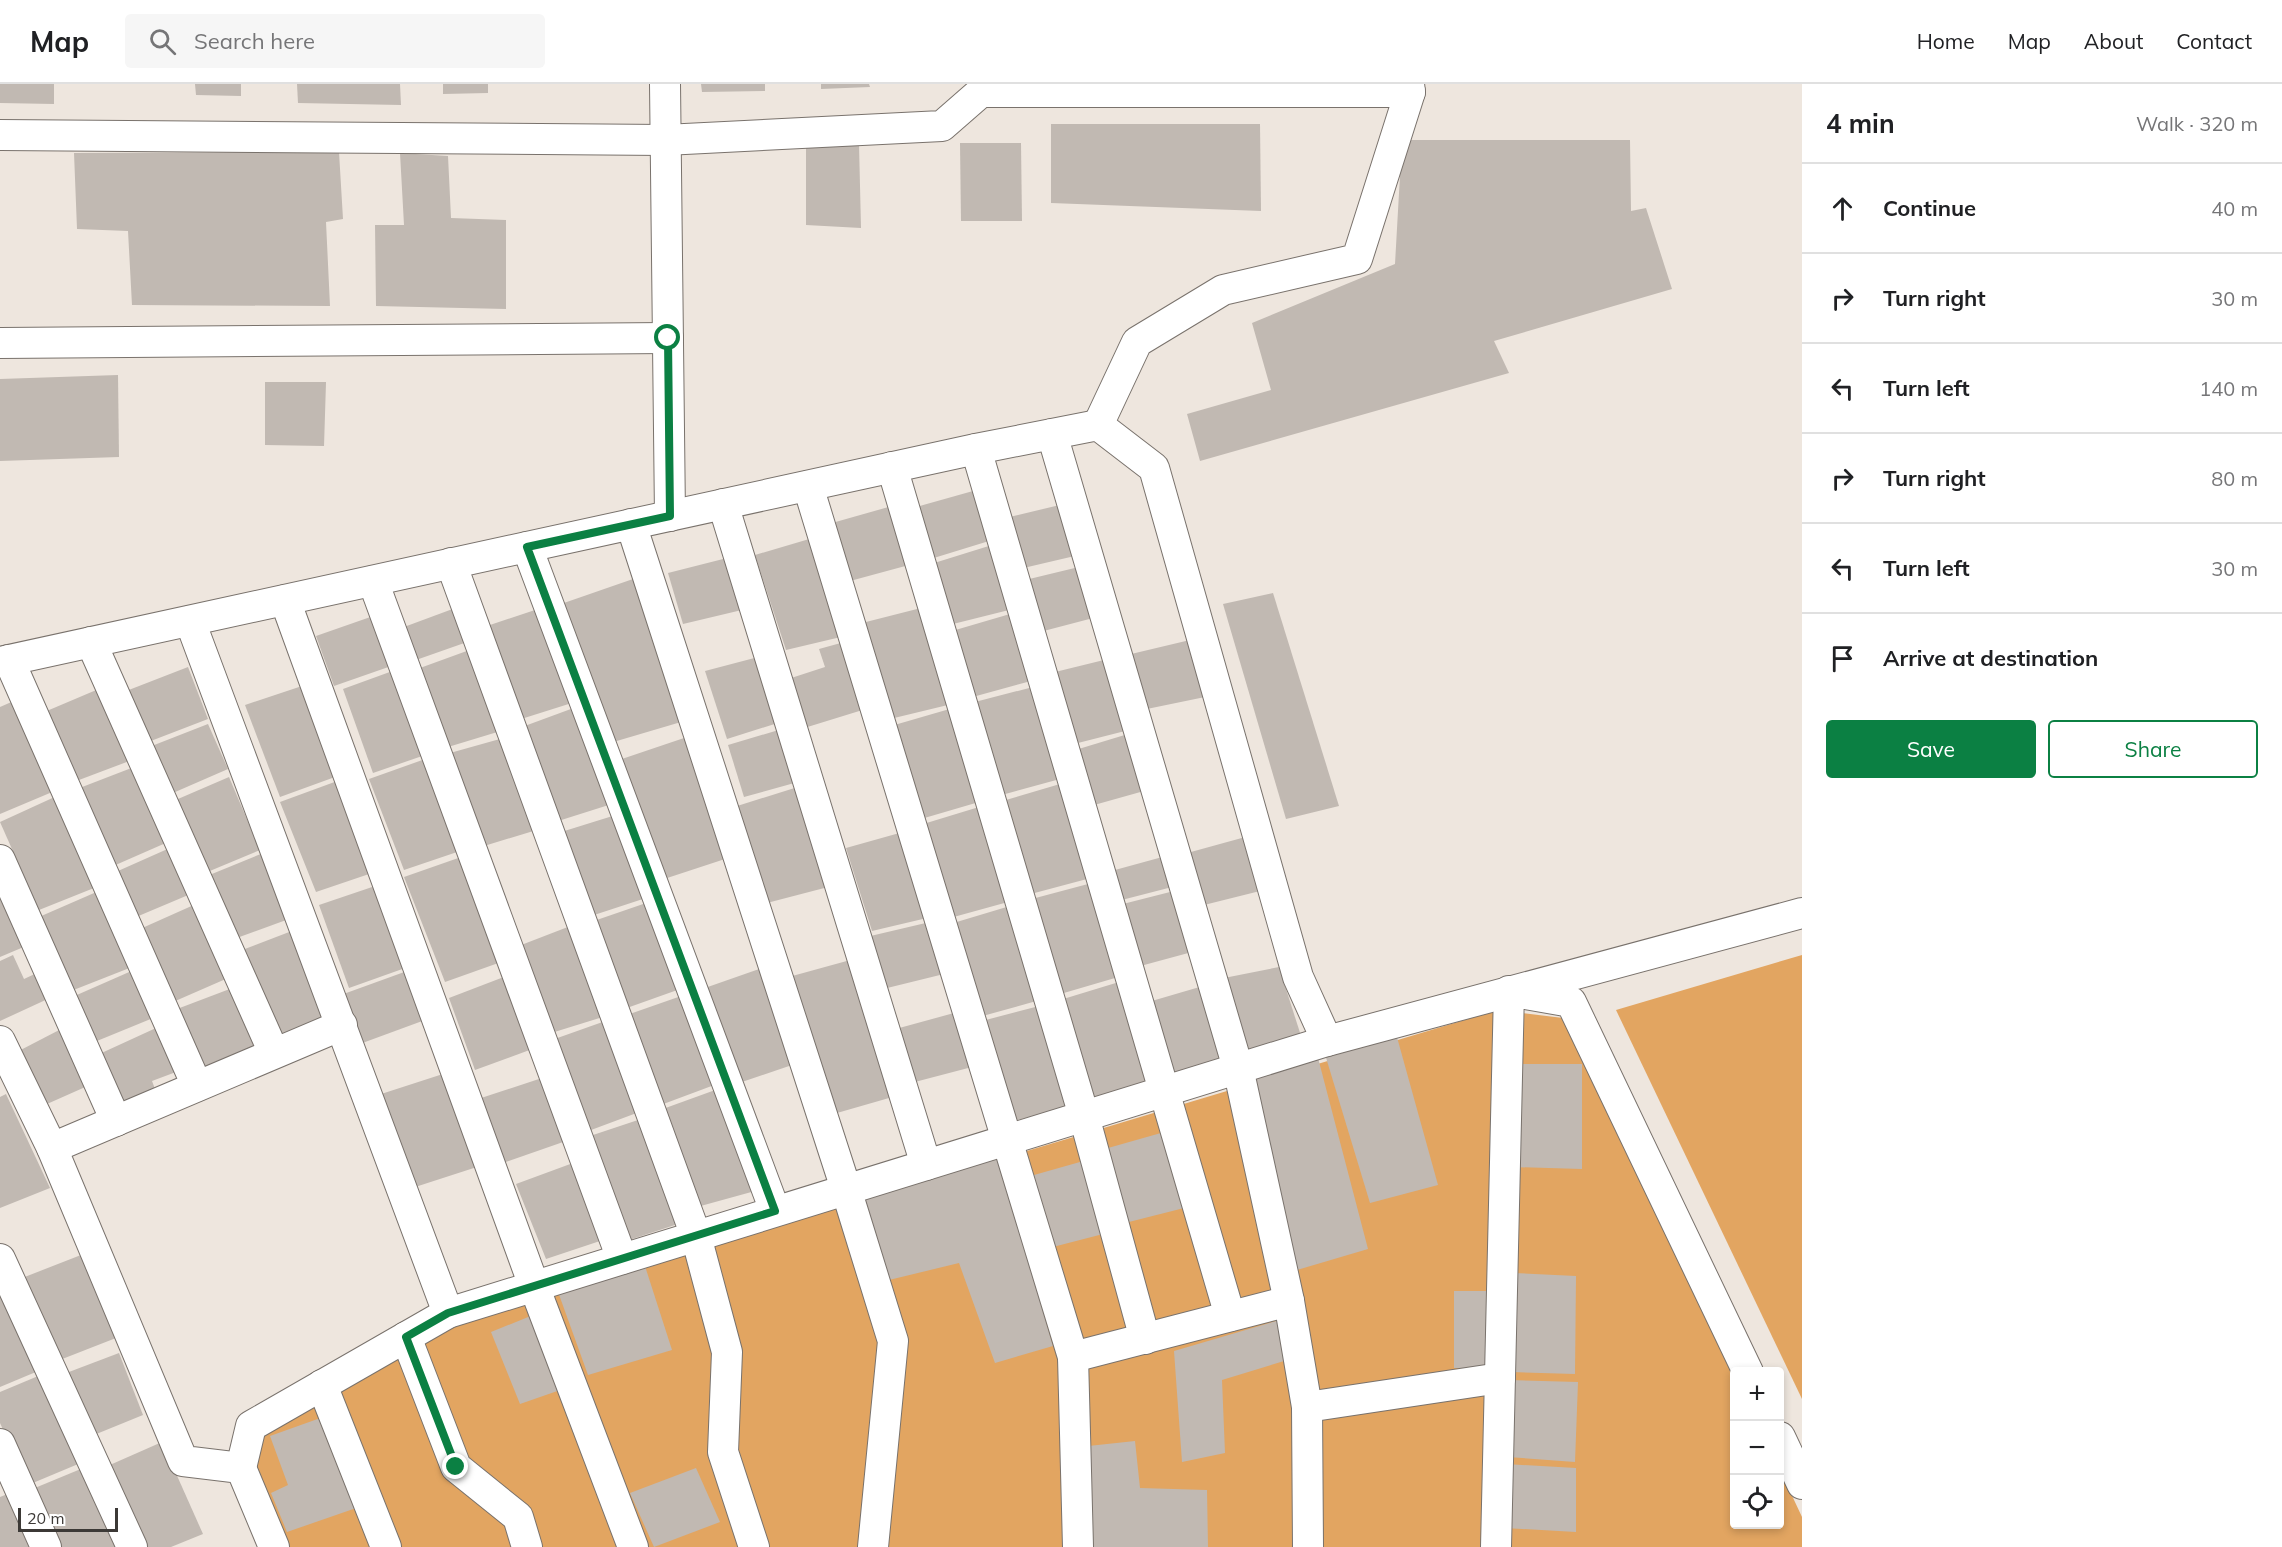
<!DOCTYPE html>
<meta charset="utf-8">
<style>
:root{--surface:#fff;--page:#f6f6f6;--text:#202124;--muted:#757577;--line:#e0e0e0;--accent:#0b8043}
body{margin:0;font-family:Mulish,sans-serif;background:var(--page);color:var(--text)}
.controls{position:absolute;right:18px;bottom:18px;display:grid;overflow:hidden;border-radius:6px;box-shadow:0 3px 9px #0003}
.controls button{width:54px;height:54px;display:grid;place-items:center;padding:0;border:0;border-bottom:2px solid var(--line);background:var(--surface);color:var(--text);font:30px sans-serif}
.scale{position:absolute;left:18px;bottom:15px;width:100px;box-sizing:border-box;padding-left:6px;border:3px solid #3c3936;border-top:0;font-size:16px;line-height:21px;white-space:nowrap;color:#3c3936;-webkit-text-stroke:4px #fff;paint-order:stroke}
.stop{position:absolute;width:18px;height:18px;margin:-14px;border:4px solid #0b8043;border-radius:50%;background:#fff}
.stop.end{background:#0b8043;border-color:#fff;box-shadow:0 2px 6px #0008}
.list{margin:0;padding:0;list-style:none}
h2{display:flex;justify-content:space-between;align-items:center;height:78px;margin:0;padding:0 24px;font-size:26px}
h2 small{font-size:20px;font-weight:400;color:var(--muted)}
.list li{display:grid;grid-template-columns:39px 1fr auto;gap:18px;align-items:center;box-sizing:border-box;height:90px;padding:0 24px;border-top:2px solid var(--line)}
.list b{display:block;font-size:22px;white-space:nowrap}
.list em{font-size:20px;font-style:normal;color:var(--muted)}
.actions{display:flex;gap:12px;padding:18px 24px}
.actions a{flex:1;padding:14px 0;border:2px solid var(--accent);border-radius:6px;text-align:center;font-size:21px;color:var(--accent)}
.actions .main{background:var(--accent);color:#fff}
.icon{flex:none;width:33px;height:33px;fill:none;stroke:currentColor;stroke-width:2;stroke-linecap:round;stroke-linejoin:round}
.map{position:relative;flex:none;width:1802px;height:1463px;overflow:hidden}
header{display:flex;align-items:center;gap:36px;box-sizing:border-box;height:84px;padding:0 30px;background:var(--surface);border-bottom:2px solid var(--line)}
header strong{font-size:28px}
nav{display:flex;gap:33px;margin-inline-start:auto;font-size:21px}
.search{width:420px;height:54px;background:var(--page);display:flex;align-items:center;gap:15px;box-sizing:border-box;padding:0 21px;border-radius:6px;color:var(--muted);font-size:22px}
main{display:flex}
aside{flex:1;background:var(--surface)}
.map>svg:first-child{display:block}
</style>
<header>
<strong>Map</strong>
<div class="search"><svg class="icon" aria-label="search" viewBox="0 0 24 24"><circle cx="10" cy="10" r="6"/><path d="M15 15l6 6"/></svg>Search here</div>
<nav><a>Home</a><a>Map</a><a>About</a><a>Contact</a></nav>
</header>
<main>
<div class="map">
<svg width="1802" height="1463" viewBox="0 0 1802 1463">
<rect width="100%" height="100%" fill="#eee6de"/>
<g fill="#e2a561">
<polygon points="1802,871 1802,1315 1616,926"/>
<polygon points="1498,926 1563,934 1734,1292 1734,1440 1780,1440 1780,1386 1802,1433 1802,1463 287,1463 252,1384 263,1349 455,1238"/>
</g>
<g fill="#c1b9b2">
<polygon points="0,0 54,0 54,20 0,19"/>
<polygon points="195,0 241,0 241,12 196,11"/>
<polygon points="297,0 400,0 401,21 298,19"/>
<polygon points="443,0 488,0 488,9 443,10"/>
<polygon points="701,0 765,0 765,7 702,8"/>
<polygon points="821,0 869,0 870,3 821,5"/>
<polygon points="1051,40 1260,40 1261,127 1051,119"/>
<polygon points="1402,56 1630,56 1631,127 1646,124 1672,205 1494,257 1509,289 1200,377 1187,330 1271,306 1252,239 1395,180"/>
<polygon points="960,59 1021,59 1022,137 961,137"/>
<polygon points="806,60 859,60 861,144 806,141"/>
<polygon points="339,68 343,135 326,138 330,222 132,221 128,147 77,145 74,69"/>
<polygon points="400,69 448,72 451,134 506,136 506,225 376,222 375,141 404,141"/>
<polygon points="118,291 119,373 0,377 0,295"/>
<polygon points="265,298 326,298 324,362 265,361"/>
<polygon points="973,407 989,457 924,477 909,425"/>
<polygon points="1064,420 1079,471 1015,486 1001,435"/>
<polygon points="892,422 909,481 850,497 832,439"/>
<polygon points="816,453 845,552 786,566 755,471"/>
<polygon points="992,461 1009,526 949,541 931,480"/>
<polygon points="731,473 746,525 683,540 668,489"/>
<polygon points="1083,482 1097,533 1036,549 1021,497"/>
<polygon points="633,495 681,638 610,659 561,520"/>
<polygon points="1273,509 1339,722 1286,735 1223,520"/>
<polygon points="458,523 470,557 416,576 404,543"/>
<polygon points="541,524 575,618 518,636 484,543"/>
<polygon points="921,524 952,620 890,635 862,539"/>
<polygon points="379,530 397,580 334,602 316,552"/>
<polygon points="1010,530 1031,597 969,614 952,547"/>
<polygon points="1190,556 1205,613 1142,626 1127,571"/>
<polygon points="848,557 869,624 801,645 782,597 825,583 819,565"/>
<polygon points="475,564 504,646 448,663 420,584"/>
<polygon points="762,572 781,638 727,655 705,587"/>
<polygon points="1108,575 1129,646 1070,661 1047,590"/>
<polygon points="188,583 208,635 143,660 121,609"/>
<polygon points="398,585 428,670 373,689 343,605"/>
<polygon points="305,601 335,693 280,713 245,621"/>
<polygon points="1033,603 1060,695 998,712 971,619"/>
<polygon points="101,604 132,676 71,699 42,629"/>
<polygon points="16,616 57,706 0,730 0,623"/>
<polygon points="579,622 615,719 555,738 522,643"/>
<polygon points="953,624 979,718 921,735 891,642"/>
<polygon points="208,640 228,685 166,712 144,665"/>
<polygon points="782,645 798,698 744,713 728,661"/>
<polygon points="1128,650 1144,707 1087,723 1072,667"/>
<polygon points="507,653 540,745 484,762 450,669"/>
<polygon points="687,653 725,775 658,797 613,678"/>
<polygon points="428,674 463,766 404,786 369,695"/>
<polygon points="134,683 168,758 111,783 77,705"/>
<polygon points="229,693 260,766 205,789 171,718"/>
<polygon points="340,696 372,789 316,808 280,718"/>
<polygon points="1060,700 1087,795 1027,811 999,718"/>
<polygon points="801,702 832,802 763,820 734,723"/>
<polygon points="59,711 99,802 39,826 0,738"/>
<polygon points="979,723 1008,818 950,834 920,741"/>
<polygon points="619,730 649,813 588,833 558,749"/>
<polygon points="903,748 927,834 872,847 846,764"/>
<polygon points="1249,752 1264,806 1196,823 1180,771"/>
<polygon points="172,763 193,809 129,836 109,791"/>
<polygon points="263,769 289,835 234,855 207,792"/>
<polygon points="464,772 504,877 445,898 404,793"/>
<polygon points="1166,772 1176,802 1114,818 1104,789"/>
<polygon points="381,800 408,883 349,904 319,821"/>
<polygon points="1088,800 1115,894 1057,911 1028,816"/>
<polygon points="101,806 132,883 71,907 39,833"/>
<polygon points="1174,807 1192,868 1133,884 1115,822"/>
<polygon points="5,814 26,862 0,873 0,816"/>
<polygon points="649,818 683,904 624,925 588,839"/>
<polygon points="196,820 228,894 173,918 140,845"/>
<polygon points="1010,822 1040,916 979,933 950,840"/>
<polygon points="930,838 944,890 879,906 862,854"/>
<polygon points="573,841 606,932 548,950 516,863"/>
<polygon points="297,845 330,931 275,953 237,868"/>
<polygon points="13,871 24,895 39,888 52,913 0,937 0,877"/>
<polygon points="854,875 896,1012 830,1031 785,894"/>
<polygon points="1279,883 1302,955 1245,971 1224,894"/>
<polygon points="762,884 795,980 736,1000 702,905"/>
<polygon points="136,885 158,932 92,959 70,914"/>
<polygon points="407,887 425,936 357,961 338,912"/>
<polygon points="509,891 535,964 475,986 449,914"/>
<polygon points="1119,898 1148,1001 1092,1016 1060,916"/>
<polygon points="1203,902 1227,975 1167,992 1145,919"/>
<polygon points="235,903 261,965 202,986 177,925"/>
<polygon points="684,911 717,1000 658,1022 624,932"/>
<polygon points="1043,921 1073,1023 1009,1038 978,938"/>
<polygon points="954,929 972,983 911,999 892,946"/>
<polygon points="611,935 642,1027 583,1049 549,957"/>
<polygon points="65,943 92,1000 38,1024 11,971"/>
<polygon points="156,944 176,988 152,997 155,1005 118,1020 95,972"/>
<polygon points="1395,946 1438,1101 1370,1119 1324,967"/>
<polygon points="1317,970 1368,1165 1297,1186 1245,988"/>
<polygon points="1513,980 1582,980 1582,1085 1512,1083"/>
<polygon points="446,989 480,1082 409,1105 375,1012"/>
<polygon points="545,993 566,1057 497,1081 475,1016"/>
<polygon points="718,1005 755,1107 697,1123 660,1026"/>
<polygon points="6,1010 50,1104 0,1124 0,1013"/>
<polygon points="644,1034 681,1139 623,1158 584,1054"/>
<polygon points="1168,1047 1188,1123 1121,1140 1101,1066"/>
<polygon points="998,1070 1053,1262 995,1279 959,1179 889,1196 860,1111"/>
<polygon points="1087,1076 1107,1149 1049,1164 1027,1093"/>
<polygon points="573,1079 603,1156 546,1175 516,1100"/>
<polygon points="81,1171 116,1254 52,1279 17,1196"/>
<polygon points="644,1179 672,1266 588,1291 557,1205"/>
<polygon points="1513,1189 1576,1192 1575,1290 1512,1288"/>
<polygon points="0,1195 43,1285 0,1303"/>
<polygon points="1454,1207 1495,1207 1493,1284 1454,1284"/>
<polygon points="538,1229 566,1304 520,1320 491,1248"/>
<polygon points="1283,1235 1284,1277 1222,1296 1225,1369 1182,1378 1174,1267"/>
<polygon points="119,1269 143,1331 89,1353 61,1291"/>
<polygon points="43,1290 83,1378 28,1401 0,1339 0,1308"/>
<polygon points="1509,1296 1578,1298 1575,1378 1508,1373"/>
<polygon points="326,1332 362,1422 287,1448 271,1409 288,1401 270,1352"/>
<polygon points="1135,1357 1140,1404 1207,1406 1208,1463 1089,1463 1079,1363"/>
<polygon points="162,1358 203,1450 171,1463 141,1463 103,1384"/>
<polygon points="1506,1380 1576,1384 1576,1448 1505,1444"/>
<polygon points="88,1382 124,1463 55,1463 30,1406"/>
<polygon points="696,1384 720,1438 654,1463 630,1409"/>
<polygon points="15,1407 41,1463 0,1463 0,1413"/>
</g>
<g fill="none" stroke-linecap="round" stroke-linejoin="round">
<g stroke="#79726c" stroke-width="32">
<g id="street">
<polyline points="665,0 670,432"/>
<polyline points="0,51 665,56 942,42 981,8 1410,8"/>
<polyline points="0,259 668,254"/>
<polyline points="1098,341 1137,258 1223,206 1357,175 1410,8 1409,0"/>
<polyline points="1052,350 1238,984 1289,1217 1307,1323 1308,1463"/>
<polyline points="976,365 1230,1232"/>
<polyline points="892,383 1084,1032 1145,1255"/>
<polyline points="808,402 1073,1273 1078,1463"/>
<polyline points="723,420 926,1081"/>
<polyline points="631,440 846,1105 893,1257 873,1463"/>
<polyline points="527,463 775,1127"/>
<polyline points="451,479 696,1152 727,1268 723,1368 754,1463"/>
<polyline points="373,497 622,1175"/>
<polyline points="285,516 534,1202 633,1463"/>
<polyline points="190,537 448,1229"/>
<polyline points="91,558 274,969"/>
<polyline points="9,576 197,1002"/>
<polyline points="0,578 976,365 1098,341 1154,384 1298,893 1327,957 1802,829"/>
<polyline points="0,776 116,1037"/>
<polyline points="0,957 52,1064 342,941"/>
<polyline points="52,1064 183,1377 241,1384 274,1463"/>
<polyline points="0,1175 132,1463"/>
<polyline points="406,1253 456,1383 518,1433 527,1463"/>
<polyline points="1073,1273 1289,1217"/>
<polyline points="322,1301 386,1463"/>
<polyline points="1307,1323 1500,1294"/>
<polyline points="1780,1353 1802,1400"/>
<polyline points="0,1360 46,1463"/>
<polyline points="241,1384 251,1342 448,1229 1327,957"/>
<polyline points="1496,1463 1509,907 1571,918 1748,1288"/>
</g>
</g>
<use href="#street" stroke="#fff" stroke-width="30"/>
</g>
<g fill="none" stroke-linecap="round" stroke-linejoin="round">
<polyline stroke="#0b8043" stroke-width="8" points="456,1383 406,1253 448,1229 775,1127 527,463 670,432 668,254"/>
</g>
</svg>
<div class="controls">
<button>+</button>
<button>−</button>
<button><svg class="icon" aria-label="locate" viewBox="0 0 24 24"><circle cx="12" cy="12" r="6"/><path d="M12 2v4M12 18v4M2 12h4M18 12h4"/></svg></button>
</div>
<div class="scale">20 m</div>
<div class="stop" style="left:668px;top:254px"></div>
<div class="stop end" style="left:456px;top:1383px"></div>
</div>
<aside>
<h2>4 min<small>Walk · 320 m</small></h2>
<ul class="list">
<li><svg class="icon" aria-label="ahead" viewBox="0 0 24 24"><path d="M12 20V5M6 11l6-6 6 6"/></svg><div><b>Continue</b></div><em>40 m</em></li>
<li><svg class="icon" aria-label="right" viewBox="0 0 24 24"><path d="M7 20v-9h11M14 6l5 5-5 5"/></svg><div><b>Turn right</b></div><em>30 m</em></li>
<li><svg class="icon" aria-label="left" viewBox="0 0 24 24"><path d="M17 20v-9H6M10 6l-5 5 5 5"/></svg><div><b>Turn left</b></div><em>140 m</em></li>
<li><svg class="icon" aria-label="right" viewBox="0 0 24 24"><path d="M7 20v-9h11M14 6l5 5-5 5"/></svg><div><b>Turn right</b></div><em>80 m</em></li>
<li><svg class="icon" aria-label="left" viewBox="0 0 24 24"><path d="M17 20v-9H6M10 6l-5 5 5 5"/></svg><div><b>Turn left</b></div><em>30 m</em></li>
<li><svg class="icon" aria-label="arrive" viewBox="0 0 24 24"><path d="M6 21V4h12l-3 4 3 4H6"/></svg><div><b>Arrive at destination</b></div></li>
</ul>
<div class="actions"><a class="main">Save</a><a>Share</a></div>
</aside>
</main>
